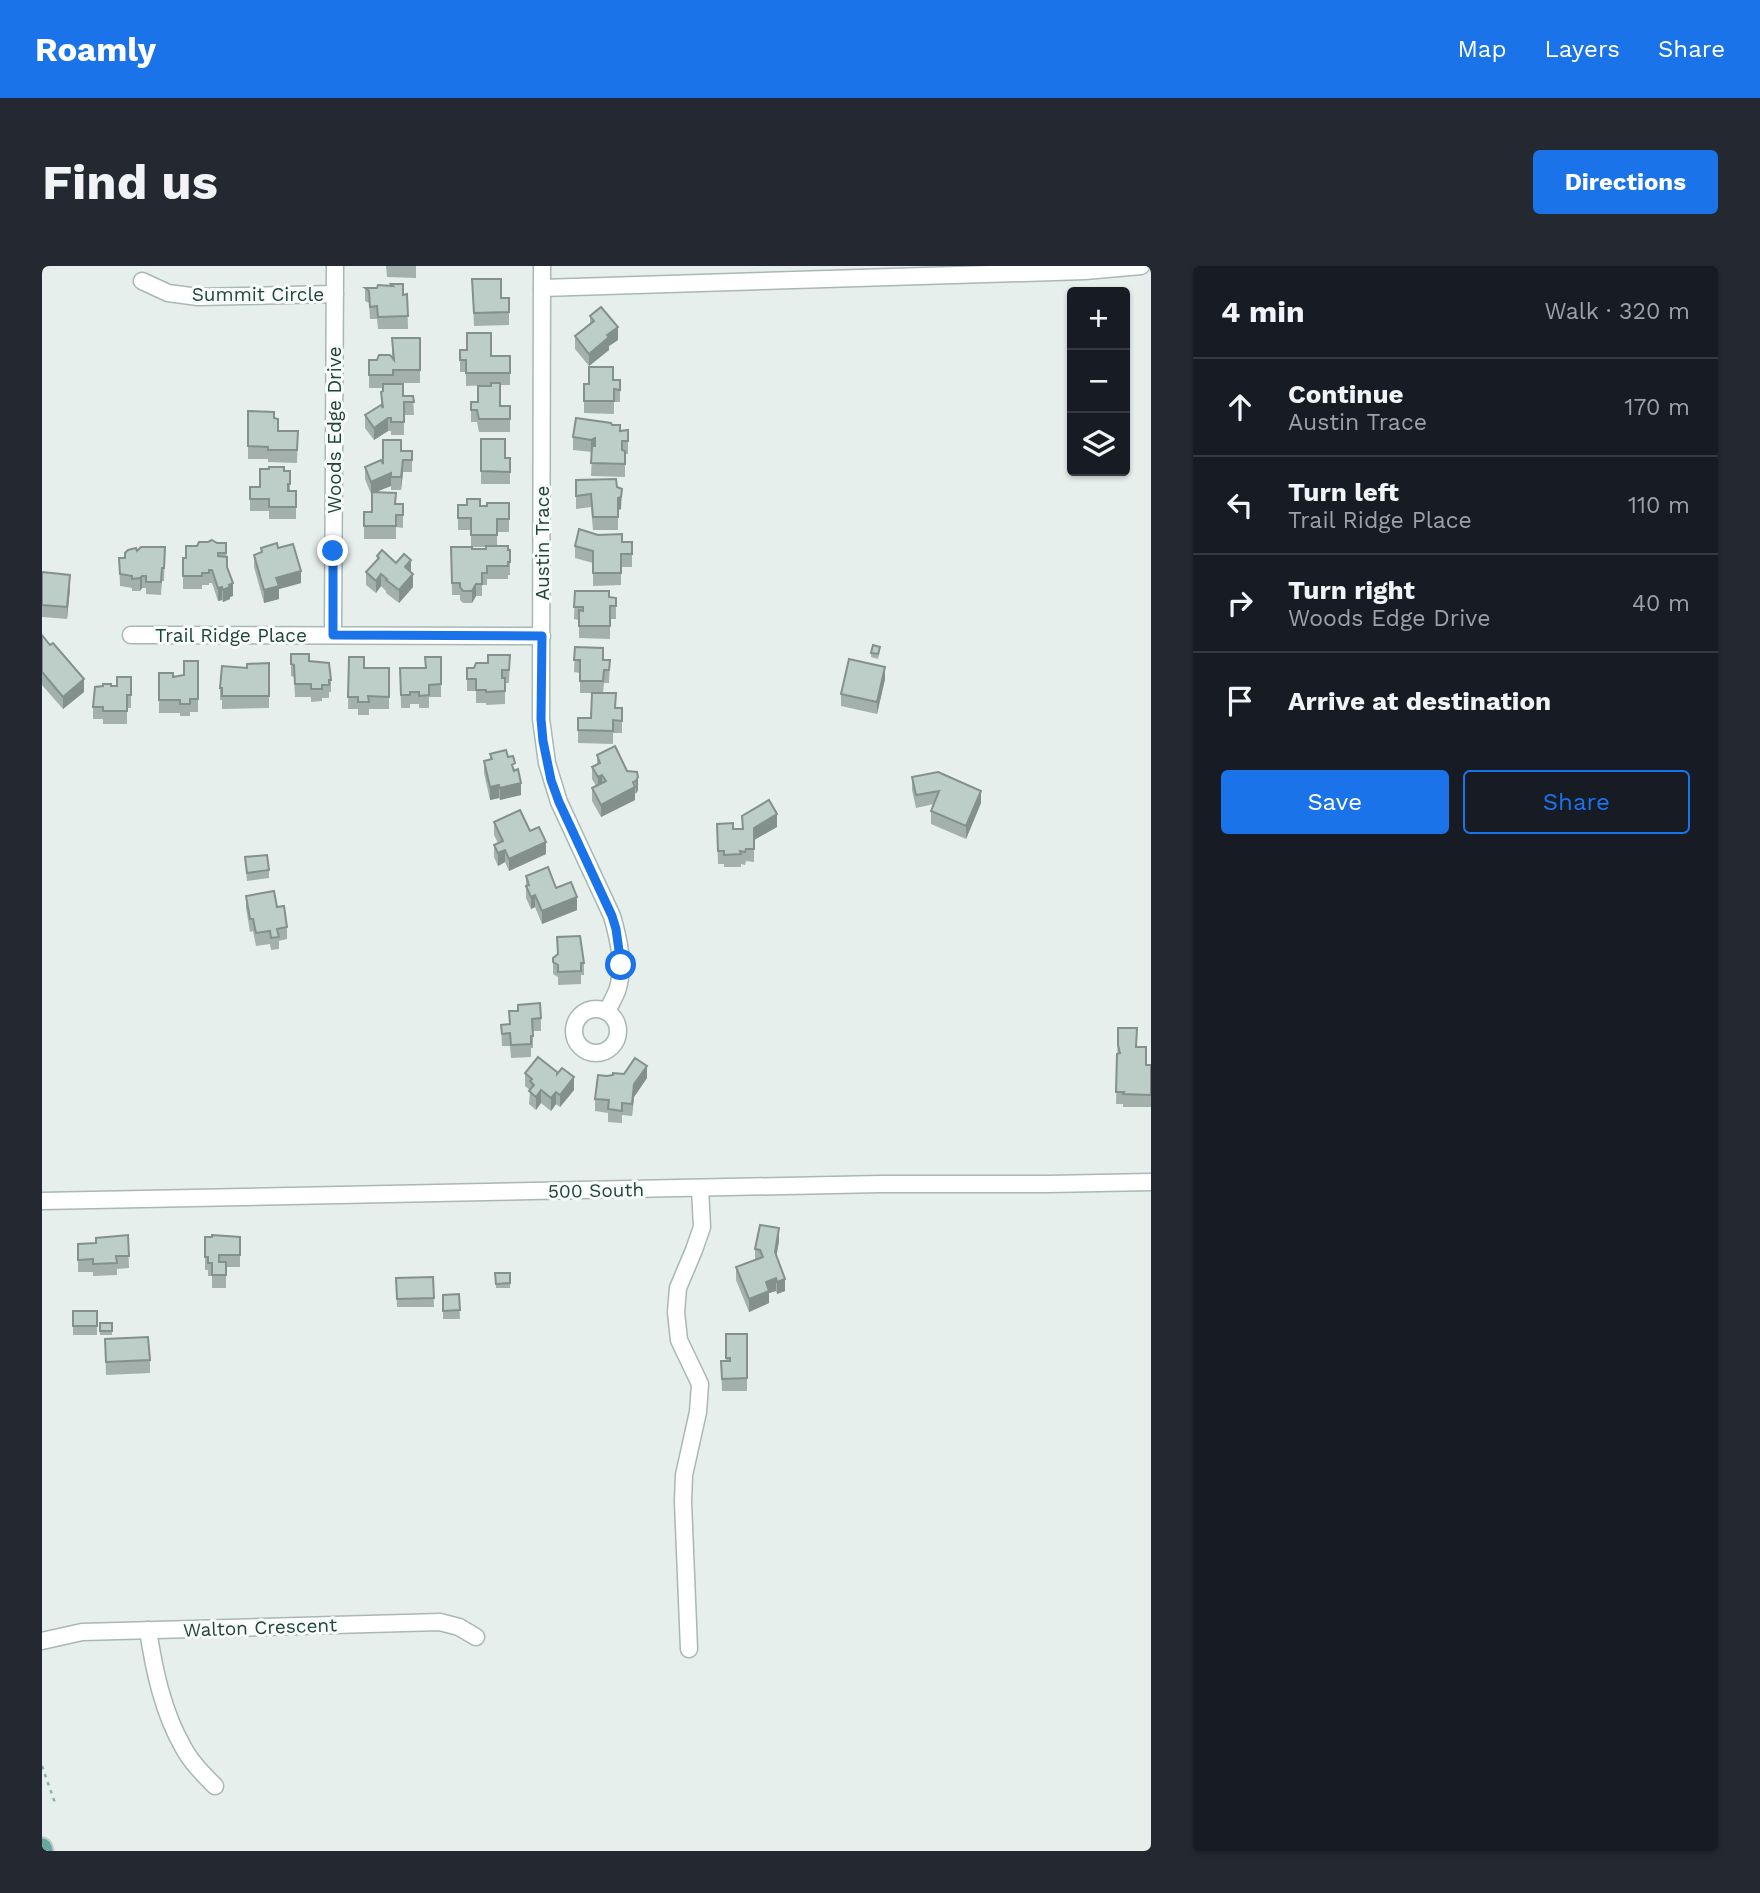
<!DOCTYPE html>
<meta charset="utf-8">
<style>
:root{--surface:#171b24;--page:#242831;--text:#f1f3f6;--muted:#9ea1a6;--line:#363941;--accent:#1a73e8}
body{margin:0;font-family:"Work Sans",sans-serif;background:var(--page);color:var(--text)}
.controls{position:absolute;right:21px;top:21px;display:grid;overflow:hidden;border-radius:7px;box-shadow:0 2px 5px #0004}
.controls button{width:63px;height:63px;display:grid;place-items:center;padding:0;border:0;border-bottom:2px solid var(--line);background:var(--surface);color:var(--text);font:35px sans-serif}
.stop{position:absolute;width:21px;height:21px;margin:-16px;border:5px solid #1a73e8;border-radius:50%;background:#fff}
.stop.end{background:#1a73e8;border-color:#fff;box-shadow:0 2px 7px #0008}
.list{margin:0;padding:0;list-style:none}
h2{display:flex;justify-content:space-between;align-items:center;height:91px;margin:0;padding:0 28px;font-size:30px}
h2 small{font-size:23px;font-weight:400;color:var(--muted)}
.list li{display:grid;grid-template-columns:46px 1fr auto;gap:21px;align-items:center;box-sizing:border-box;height:98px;padding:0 28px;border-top:2px solid var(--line)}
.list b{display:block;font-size:26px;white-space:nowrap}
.list p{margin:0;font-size:23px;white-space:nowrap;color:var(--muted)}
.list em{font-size:23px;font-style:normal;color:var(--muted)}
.actions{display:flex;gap:14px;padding:21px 28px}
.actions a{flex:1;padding:16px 0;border:2px solid var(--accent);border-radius:7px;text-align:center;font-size:24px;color:var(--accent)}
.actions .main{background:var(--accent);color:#fff}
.icon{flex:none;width:38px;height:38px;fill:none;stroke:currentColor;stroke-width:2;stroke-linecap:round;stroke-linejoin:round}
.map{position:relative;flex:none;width:1109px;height:1585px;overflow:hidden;border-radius:7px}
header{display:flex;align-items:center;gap:42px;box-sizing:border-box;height:98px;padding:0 35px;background:var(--accent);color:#fff}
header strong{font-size:33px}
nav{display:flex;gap:38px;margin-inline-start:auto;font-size:24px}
.intro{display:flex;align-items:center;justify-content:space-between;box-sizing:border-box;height:168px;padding:0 42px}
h1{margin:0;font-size:49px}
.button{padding:18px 32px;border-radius:7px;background:var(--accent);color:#fff;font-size:24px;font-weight:700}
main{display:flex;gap:42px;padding:0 42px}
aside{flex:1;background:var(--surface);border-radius:7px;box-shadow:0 2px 5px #0004}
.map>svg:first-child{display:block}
</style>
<header>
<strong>Roamly</strong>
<nav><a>Map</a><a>Layers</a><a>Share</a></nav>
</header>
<div class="intro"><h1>Find us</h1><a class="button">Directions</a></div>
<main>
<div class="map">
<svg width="1109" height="1585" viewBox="0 0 1109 1585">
<rect width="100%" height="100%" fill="#e6efec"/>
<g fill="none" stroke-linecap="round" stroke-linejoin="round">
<g stroke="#a8b8b4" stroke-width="19">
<g id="minor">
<path d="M500,0L499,453L505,497L517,536L570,650C577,674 583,701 575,725C572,732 568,739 565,746"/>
<polyline points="100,15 126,27 156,31 293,28"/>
<polyline points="500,22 1043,5 1099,0"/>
<polyline points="89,369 500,370"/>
<polyline points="291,369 293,0"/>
<circle cx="554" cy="765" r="22"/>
<polyline points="0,935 839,918 1006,918 1109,916"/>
<path d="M106,1364C112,1404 121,1446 141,1481C149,1496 161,1508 173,1520"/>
<polyline points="0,1375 40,1366 398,1356 417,1361 434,1371"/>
<polyline points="647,1383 641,1236 642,1209 656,1146 658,1118 637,1074 634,1046 636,1022 652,984 660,961 658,922"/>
</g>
</g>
<g stroke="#c1cac9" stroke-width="23">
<polyline id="major" points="0,1582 1,1585"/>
</g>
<polyline stroke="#84b5aa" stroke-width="2.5" stroke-dasharray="3.5 5" stroke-linecap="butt" points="0,1500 13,1537"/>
<use href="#minor" stroke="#fff" stroke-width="16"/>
<use href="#major" stroke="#68a79d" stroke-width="19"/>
</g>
<g fill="#a3b0ac" fill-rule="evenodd">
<polygon points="344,0 374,0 374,12 345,11"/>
<polygon points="430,13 459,32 467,32 467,59 432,60"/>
<polygon points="349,18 361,29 365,28 366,63 336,63 335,53 328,53 327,37 323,35 323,22 335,22 349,20"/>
<polygon points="548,50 576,74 567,80 567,84 547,100 533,83 533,70 548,58"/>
<polygon points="350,72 378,72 378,117 351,117 361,130 371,130 372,149 362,149 362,169 349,169 349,165 346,165 332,174 323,162 323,149 339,140 339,126 341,125 341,122 327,122 327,94 350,92"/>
<polygon points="418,84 449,90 468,90 468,119 458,119 458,140 468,140 468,166 437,166 435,156 429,156 429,136 436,136 449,119 424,120 424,106 418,106"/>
<polygon points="571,114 578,114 578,136 572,136 572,148 542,147 542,118"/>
<polygon points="206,145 232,152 236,165 256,165 255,197 226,196 226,193 206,193"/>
<polygon points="586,164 586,188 583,188 583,211 549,210 550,186 531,184 531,171"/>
<polygon points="439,173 463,192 468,192 468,218 439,218"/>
<polygon points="359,185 370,185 370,206 361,206 359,224 349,224 349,220 333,226 353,238 361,238 361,262 354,261 354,273 322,273 322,246 330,246 330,228 329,228 323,213 323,201 341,198"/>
<polygon points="242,205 248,205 248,225 254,225 254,253 227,253 227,245 208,245 208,221 218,221"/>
<polygon points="534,214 575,221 579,243 576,244 576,264 551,264 549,241 534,243"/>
<path d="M467,237V266H455V280L468,284V309H466V313H445V319H440V330H434L430,337H421L418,334V329H410L409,281H429V264H416V239L445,240ZM430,281H444V283H430Z"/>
<polygon points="580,276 590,276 590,301 579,301 579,319 551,320 551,297 533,292 533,280"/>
<polygon points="175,277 184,277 185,301 191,330 188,331 188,333 181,336 180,334 176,335 170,317 167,317 167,319 160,319 160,323 141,323 141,292 144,292 155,280"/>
<polygon points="123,281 122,315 120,315 119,329 104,328 104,322 100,322 98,325 90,325 90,322 78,320 77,292 83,292 95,285"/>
<polygon points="219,282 236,282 259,317 237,323 237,333 222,337 212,301 212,289 219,287"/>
<polygon points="335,290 354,297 369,306 371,321 357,337 344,327 344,325 339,320 334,327 324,319 324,306 335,294"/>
<polygon points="0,306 28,322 25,353 0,351"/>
<polygon points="533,325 567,331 574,332 574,353 568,353 568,373 537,372 537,354 532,353"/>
<polygon points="0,369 42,426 21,443 0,419"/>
<polygon points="533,381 561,394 568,394 567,417 562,417 561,427 574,442 580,442 580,467 571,467 571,478 536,477 536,452 549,452 550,427 538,427 538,407 532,406"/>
<polygon points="838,385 836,393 829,391 829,387"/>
<polygon points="249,388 267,395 289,414 289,426 287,426 287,432 280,432 280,435 269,436 269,431 253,431 252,411 249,410"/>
<polygon points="468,389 467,417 463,417 463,438 444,439 444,437 434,437 434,425 425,425 425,402 432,402"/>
<polygon points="307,391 322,402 347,402 347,443 327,443 327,449 316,449 316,443 306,443"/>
<polygon points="399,391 399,431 387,431 387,442 377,442 377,438 368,438 368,442 359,442 358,402 384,402"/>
<polygon points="156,395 156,446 148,446 148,450 138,450 138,447 117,447 117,407 131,411 142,409"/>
<polygon points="227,397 227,442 180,443 180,434 178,434 178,422 205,402"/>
<polygon points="89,411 89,442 85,442 85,458 61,458 61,453 51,453 51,441 69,420 75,420"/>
<polygon points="843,413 835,448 799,440 799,428"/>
<polygon points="448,488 466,491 473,504 479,529 458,534 457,532 448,534 442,507 442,495 448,493"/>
<polygon points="555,489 585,505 595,506 596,524 593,528 593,534 559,551 550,535 550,522 554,520 550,513 550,501 555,499"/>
<polygon points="870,511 939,537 924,573 889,558 889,545 892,538 874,542 870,524"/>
<polygon points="452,556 488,565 504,588 467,605 463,596 456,600 452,591 452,579 456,577 452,569"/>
<polygon points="675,558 691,563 735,561 712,574 712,596 704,595 703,599 699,598 699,601 682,601 682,598 676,598"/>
<polygon points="203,591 227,604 227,612 205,615"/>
<polygon points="484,610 514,622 535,644 500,658 493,641 489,643 484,632"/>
<polygon points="204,630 235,641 245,661 245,673 237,675 237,683 229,684 228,678 214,680 211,665 208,666 204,642"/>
<polygon points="515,671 542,697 542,709 539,709 539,718 516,719 516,711 511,708 511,692 515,689"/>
<polygon points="467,745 499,752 499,765 491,765 491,782 489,782 489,791 469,792 468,780 460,780 459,759 467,758"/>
<polygon points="1076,762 1095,781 1104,799 1109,799 1109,841 1081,841 1081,838 1074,838"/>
<polygon points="483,807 515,808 532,824 518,841 514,838 509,845 499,837 494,844 487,838 488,824 483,820"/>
<polygon points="605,812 592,831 590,850 580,849 580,857 566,856 566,847 553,845 553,833"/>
<polygon points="86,969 87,1002 75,1003 75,1009 51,1010 51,1006 36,1006 36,978 54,977"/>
<polygon points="163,971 198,971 198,1001 184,1001 184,1022 170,1022 170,1010 166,1010 166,1004 163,1004"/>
<polygon points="737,975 734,990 743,1025 735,1028 734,1025 727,1027 727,1037 707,1046 694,1014 694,1001 713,994 713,983"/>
<polygon points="453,1007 468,1007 468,1022 454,1022"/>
<polygon points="391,1011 392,1041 355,1041 354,1012"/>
<polygon points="417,1028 418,1053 401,1053 401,1029"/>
<rect x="31" y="1045" width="24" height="24"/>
<rect x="58" y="1057" width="12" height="12"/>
<polygon points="684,1068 705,1068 705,1125 680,1125 679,1095 684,1095"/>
<polygon points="63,1073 108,1094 108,1107 64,1109"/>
</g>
<g fill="#84908c">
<polygon points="576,61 576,74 567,80 567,84 547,100 547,88 565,69"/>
<polygon points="346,152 346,165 332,174 332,162"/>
<polygon points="553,172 553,184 549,186 549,174"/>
<polygon points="361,194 361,206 359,224 359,211"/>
<polygon points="349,207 349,220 329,228 329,216"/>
<polygon points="580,223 579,243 576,244 576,232"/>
<polygon points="369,294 369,307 363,301"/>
<polygon points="259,305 259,317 237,323 237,333 222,337 222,324 234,312"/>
<polygon points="339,308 339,320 334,327 334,315"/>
<polygon points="371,308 371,321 357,337 357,324"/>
<polygon points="28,309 28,322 25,353 25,341"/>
<polygon points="100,310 100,322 98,325 98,312"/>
<polygon points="191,317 191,330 188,331 188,333 181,336 181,324"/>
<polygon points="434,318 434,330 430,337 430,325"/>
<polygon points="180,321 180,334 176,335 176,322"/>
<polygon points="843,401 843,413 835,448 835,436"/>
<polygon points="42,413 42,426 21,443 21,431"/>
<polygon points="560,509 560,521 556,524 556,511"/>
<polygon points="596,511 596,524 594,528 594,515"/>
<polygon points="479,517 479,529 458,534 458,522"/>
<polygon points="457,519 457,532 448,534 448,521"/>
<polygon points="593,521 593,534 559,551 559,539"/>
<polygon points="939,525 939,537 924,573 924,560"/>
<polygon points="735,548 735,561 712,574 712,562"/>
<polygon points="504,576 504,588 467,605 467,593"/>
<polygon points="463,584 463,596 456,600 456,587"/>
<polygon points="493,629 493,641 489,643 489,631"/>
<polygon points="535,631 535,644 500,658 500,645"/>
<polygon points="605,800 605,812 592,831 590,850 592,818"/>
<polygon points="532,811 532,824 518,841 518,829"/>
<polygon points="499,824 499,837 494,844 494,831"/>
<polygon points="514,826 514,838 509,845 509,832"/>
<polygon points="737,962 737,975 733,999 733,986"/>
<polygon points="734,1012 734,1025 727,1027 727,1037 707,1046 707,1033 724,1016"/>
<polygon points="743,1013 743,1025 735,1028 735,1016"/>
</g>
<g fill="#bdcdc8" stroke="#84908c" stroke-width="2">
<polygon points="430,13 459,13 459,32 467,32 467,46 432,47"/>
<polygon points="349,18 361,18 361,29 365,28 366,50 336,51 335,40 328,41 327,25 323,22 335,22 336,19 351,20"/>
<polygon points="559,41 576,61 565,69 567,71 547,88 533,70 552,55 548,50"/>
<polygon points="425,67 449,67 449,90 468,90 468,107 424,107 424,94 418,94 418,84 425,84"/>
<polygon points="350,72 378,72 378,104 351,104 351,109 327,109 327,94 335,94 337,89 348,89 352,94"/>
<polygon points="547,101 571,101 571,114 578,114 578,124 572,123 572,135 542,135 542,118 547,118"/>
<polygon points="449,117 458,117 458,140 468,140 468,153 437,153 435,144 429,144 429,136 436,136 436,120 449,120"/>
<polygon points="341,118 361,118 361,130 371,130 372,136 362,136 362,156 349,156 349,152 346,152 332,162 323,149 339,139 341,142 339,126 341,125"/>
<polygon points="206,145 232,146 232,152 236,153 236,165 256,165 255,184 226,184 226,181 206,180"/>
<polygon points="534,152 569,157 570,159 578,159 578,165 586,164 586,175 580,175 580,184 583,185 583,198 549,197 550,180 553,180 553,172 549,174 531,171"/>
<polygon points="439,173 463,173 463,192 468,192 468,206 439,205"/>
<polygon points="341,174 359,174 359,185 370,185 370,194 361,194 359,211 349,211 349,207 329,216 323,201 339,194 341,198"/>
<polygon points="227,201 242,201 242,205 248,205 248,218 246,218 246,225 254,225 254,241 227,241 227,233 208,233 208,221 218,221 218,203 227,203"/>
<polygon points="574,213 575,221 580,223 579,231 576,232 576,251 551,251 549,228 534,230 534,214"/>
<polygon points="330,226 354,227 353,238 361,238 361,249 354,249 354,260 322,260 322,246 330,246"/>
<polygon points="425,233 438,233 438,240 445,240 445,237 467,237 467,253 455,253 455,269 429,269 429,252 416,252 416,239 425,239"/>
<polygon points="537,263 556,269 580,268 580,276 590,276 590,288 579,288 579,307 551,307 551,285 533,280"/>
<polygon points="170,274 175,277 184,277 184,287 176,287 176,290 185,291 185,301 191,317 187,319 188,321 181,324 180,321 176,322 170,304 167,304 167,307 160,307 160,310 141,310 141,292 144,292 144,280 155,280 157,276 166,276"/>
<polygon points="235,277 236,282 251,278 259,305 234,312 237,320 222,324 212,289 220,286 219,282"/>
<polygon points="444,280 466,280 466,284 468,284 468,296 466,296 466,300 445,300 445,307 440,307 440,318 434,318 430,325 421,325 418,321 418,317 410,317 409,281 430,281 430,283 444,283"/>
<polygon points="99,281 123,281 122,302 120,302 119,316 104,316 104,310 100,310 98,312 90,313 90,310 78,308 77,292 83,292 83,287 86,284 94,282 95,285"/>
<polygon points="340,284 354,297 362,288 369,294 363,301 371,308 357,324 344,314 345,313 339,308 334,315 324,306 337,292 335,290"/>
<polygon points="0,306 28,309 25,341 0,339"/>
<polygon points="533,325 567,325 567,331 574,332 574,340 568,340 568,360 537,360 537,344 541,345 541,341 532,341"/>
<polygon points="0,369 8,379 11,377 42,413 21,431 0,406"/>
<polygon points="831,379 838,381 836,388 829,387"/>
<polygon points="533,381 561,382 561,394 568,394 567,404 562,404 561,415 538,415 538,394 532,394"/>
<polygon points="249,388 267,388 267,395 287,397 289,414 287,414 287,419 280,419 280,423 269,423 269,418 253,418 252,399 249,398"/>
<polygon points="446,389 468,389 467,404 460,404 460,412 463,412 463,425 444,426 444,424 434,424 434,413 425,413 425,402 432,402 434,397 446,397"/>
<polygon points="307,391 322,391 322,402 347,402 347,431 326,430 327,436 316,436 316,431 306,431"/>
<polygon points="383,391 399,391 399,418 387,419 387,429 377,430 377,426 368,426 368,429 359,429 358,402 384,402"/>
<polygon points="807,393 843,401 835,436 799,428"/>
<polygon points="142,395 156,395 156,433 148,433 148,438 138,438 138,434 117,434 117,407 131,407 131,411 142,409"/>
<polygon points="227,397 227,430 180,430 180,422 178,422 180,400 205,402 205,398"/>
<polygon points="75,411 89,411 89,429 85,429 85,445 61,445 61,441 51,441 53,421 61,420 61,418 69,418 69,420 75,420"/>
<polygon points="550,427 574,427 573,442 580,442 580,455 571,454 571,465 536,464 536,452 549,452"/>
<polygon points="573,480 585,505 595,506 596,511 594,515 591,516 593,521 559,539 550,522 564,515 560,509 556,511 550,501 558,497 555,489"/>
<polygon points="464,484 466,491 471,490 473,497 470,499 472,505 476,503 479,517 458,522 457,519 448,521 442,495 450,493 448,488"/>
<polygon points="896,506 939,525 924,560 889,545 897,525 874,529 870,511"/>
<polygon points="727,534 735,548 712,562 712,583 704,583 703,586 698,585 699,588 682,589 682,585 676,585 675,558 691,557 691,563 701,563 700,550"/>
<polygon points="478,544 488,565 497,561 504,576 467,593 463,584 456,587 452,579 461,575 452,556"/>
<polygon points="225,589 227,604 205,607 203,591"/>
<polygon points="506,601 514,622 529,616 535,631 500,645 493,629 489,631 484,620 487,619 484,610"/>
<polygon points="232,625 235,641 242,640 245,661 235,663 237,671 229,672 228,665 214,667 211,653 208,653 204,630"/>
<polygon points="538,670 542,697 539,697 539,705 516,706 516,699 511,696 511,692 516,688 515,671"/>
<polygon points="498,737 499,752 490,753 491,770 489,770 489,778 469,779 468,767 460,768 459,759 468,758 467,745 476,745 476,739"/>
<polygon points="1076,762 1095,762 1094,781 1104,781 1104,799 1109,799 1109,829 1081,828 1082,826 1074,826 1075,788 1078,787 1076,779"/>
<polygon points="496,791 515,806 515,808 520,802 532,811 518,829 514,826 509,832 499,824 494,831 487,825 492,819 488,815 490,813 483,807"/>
<polygon points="593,792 605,800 592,818 590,838 580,837 580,845 566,843 567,834 553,833 556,809 565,810 571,809 571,807 582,808"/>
<polygon points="718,959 737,962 733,986 743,1013 735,1016 734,1012 724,1016 727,1025 707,1033 694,1001 721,991 718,984 713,983"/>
<polygon points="86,969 87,990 74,990 75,997 51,998 51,993 36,994 36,978 54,977 54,972"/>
<polygon points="170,969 198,971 198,989 177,989 177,996 184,996 184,1009 170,1009 170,997 166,997 166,991 163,991 163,971 170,971"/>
<polygon points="453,1007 468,1007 468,1017 454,1018"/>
<polygon points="391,1011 392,1032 355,1033 354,1012"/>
<polygon points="417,1028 418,1044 401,1045 401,1029"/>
<rect x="31" y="1045" width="24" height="15"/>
<rect x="58" y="1057" width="12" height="8"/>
<polygon points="684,1068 705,1068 705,1112 680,1113 679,1095 688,1095 688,1092 684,1092"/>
<polygon points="106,1071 108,1094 64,1096 63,1073"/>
</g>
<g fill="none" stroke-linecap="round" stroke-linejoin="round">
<polyline stroke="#1a73e8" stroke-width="9" points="291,285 291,369 500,370 499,453 501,475 509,514 517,536 570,650 574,663 579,699"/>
</g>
<g text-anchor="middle" stroke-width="6" stroke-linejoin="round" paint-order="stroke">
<g font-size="19" fill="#23433d" stroke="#f7fbf9">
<text x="216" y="35">Summit Circle</text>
<text transform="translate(292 164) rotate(-90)" y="7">Woods Edge Drive</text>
<text transform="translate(500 277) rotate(-90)" y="7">Austin Trace</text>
<text x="189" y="376">Trail Ridge Place</text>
<text transform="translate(554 924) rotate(-1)" y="7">500 South</text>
<text transform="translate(218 1361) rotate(-2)" y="7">Walton Crescent</text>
</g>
</g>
</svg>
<div class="controls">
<button>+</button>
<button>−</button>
<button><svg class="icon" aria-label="layers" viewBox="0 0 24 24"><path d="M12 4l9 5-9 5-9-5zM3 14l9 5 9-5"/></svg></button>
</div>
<div class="stop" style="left:579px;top:699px"></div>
<div class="stop end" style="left:291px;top:285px"></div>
</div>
<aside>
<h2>4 min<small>Walk · 320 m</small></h2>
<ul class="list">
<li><svg class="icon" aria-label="ahead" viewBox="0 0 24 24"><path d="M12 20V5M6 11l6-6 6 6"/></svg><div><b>Continue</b><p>Austin Trace</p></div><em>170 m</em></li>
<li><svg class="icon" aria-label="left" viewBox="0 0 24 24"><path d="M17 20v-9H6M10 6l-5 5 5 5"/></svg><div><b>Turn left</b><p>Trail Ridge Place</p></div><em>110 m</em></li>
<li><svg class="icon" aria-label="right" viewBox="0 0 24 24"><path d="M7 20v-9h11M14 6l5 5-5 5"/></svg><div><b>Turn right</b><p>Woods Edge Drive</p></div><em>40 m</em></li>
<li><svg class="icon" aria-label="arrive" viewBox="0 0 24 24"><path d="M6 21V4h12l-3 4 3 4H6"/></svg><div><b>Arrive at destination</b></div></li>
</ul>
<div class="actions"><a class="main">Save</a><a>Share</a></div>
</aside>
</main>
